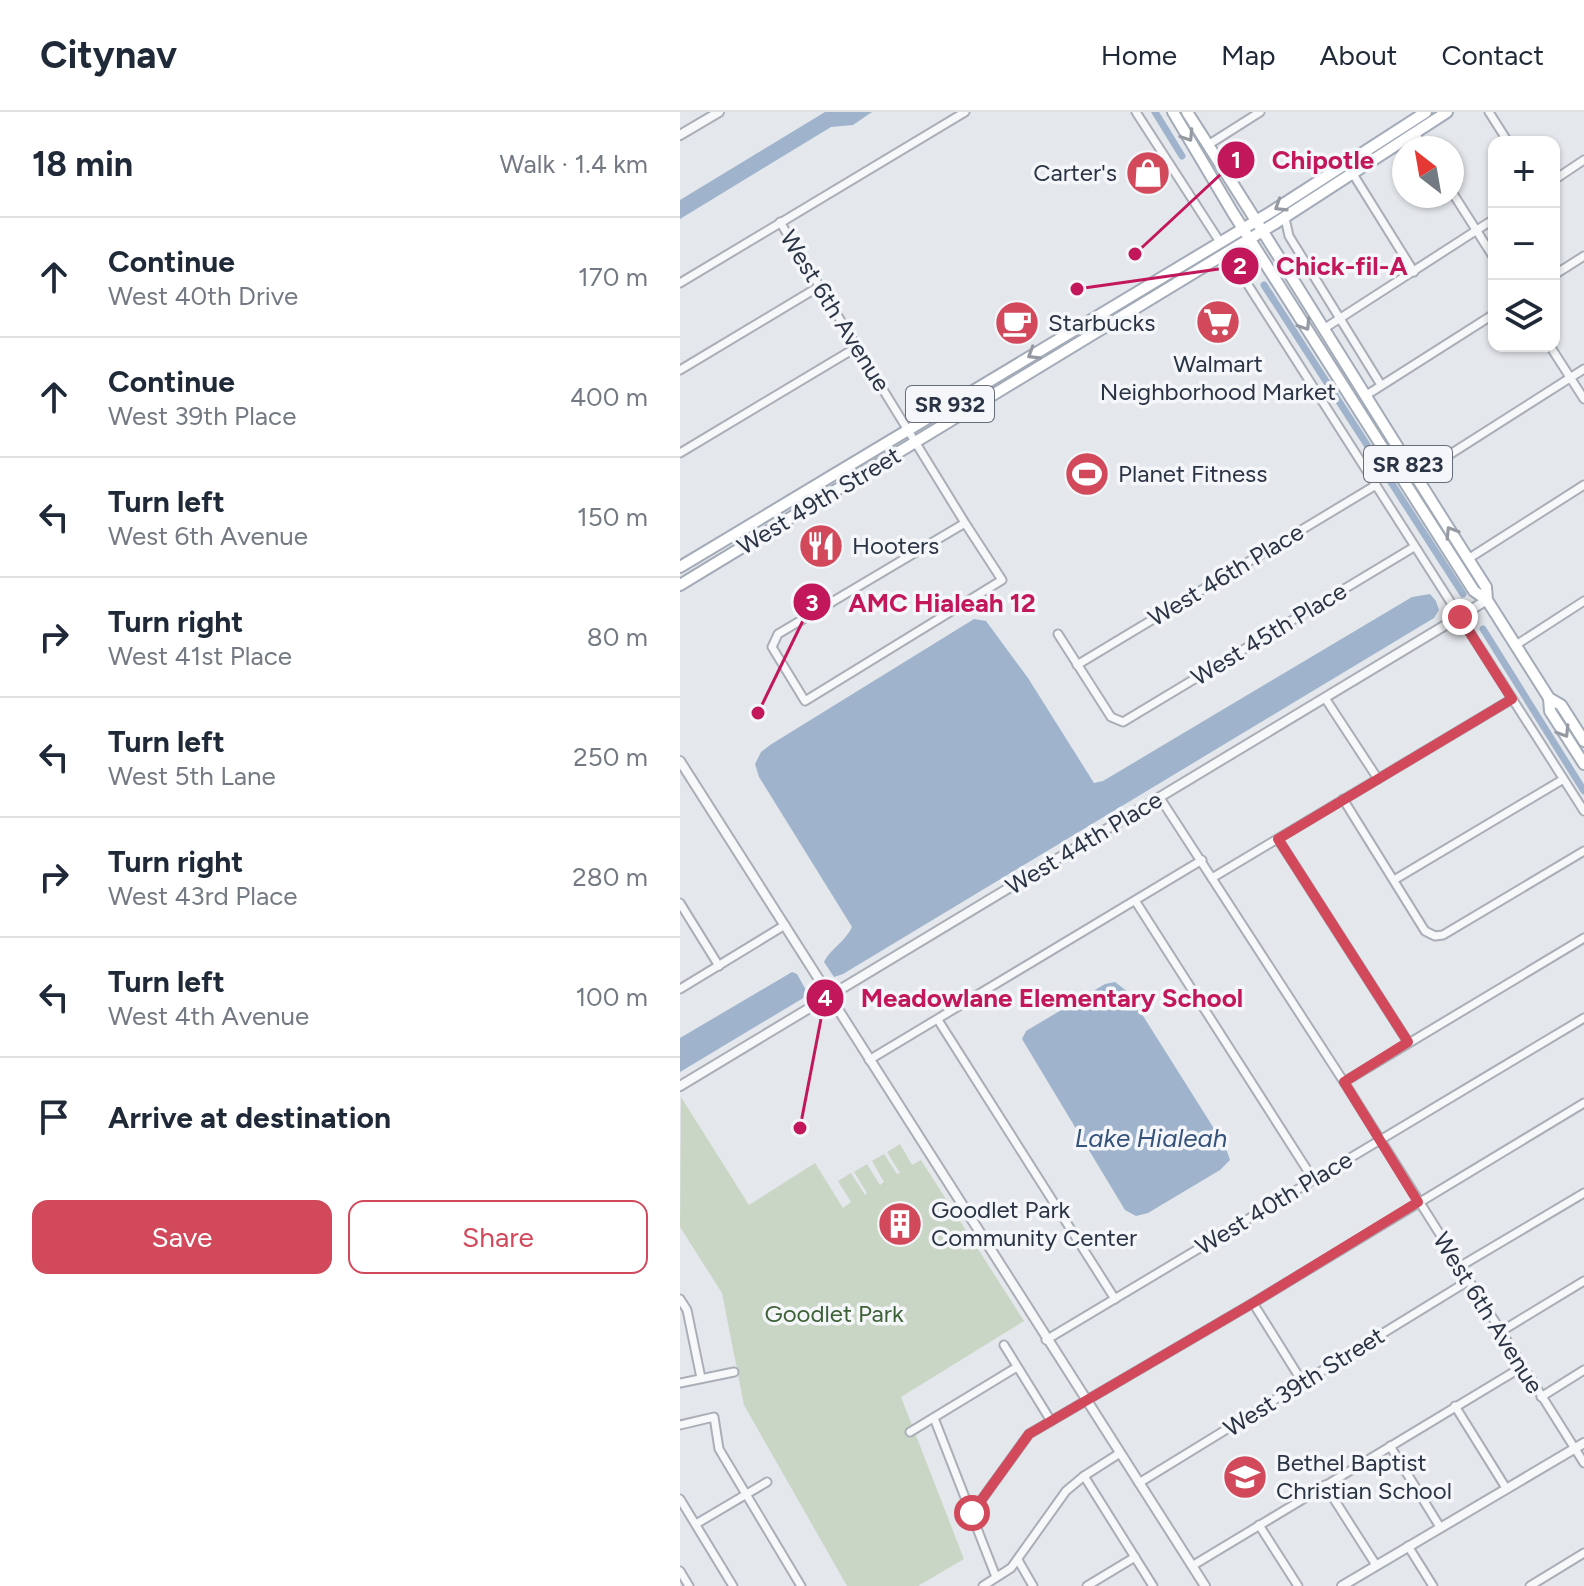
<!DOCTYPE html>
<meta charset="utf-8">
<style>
:root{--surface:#fff;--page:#f2f2f3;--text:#1f2937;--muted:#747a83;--line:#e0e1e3;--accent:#d1495b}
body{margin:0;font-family:Figtree,sans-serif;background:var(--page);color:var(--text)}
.controls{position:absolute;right:24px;top:24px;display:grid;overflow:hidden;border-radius:16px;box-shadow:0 2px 6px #0004}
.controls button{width:72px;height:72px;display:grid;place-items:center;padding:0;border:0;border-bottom:2px solid var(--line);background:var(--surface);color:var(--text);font:40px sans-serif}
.compass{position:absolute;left:712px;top:24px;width:72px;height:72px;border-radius:50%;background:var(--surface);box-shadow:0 2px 6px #0004;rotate:329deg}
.stop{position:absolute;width:24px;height:24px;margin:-18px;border:6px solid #d1495b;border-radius:50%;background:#fff}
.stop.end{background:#d1495b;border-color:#fff;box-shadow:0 2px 8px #0008}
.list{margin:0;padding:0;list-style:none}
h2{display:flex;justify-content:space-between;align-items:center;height:104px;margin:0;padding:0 32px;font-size:34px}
h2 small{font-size:26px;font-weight:400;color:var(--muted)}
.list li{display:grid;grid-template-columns:52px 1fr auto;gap:24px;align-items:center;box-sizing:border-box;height:120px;padding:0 32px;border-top:2px solid var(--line)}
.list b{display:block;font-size:30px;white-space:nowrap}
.list p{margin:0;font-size:26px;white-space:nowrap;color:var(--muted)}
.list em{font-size:26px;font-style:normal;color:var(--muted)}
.actions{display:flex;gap:16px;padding:24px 32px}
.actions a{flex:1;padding:18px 0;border:2px solid var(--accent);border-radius:16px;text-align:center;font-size:28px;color:var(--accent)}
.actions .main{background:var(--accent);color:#fff}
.icon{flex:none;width:44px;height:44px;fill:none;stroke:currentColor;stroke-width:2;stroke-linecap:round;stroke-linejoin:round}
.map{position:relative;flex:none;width:904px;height:1474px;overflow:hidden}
header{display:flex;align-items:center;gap:48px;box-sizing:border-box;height:112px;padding:0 40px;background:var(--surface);border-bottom:2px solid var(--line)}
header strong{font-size:38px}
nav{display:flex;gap:44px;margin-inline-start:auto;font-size:28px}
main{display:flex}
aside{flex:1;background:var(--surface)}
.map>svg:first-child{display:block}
</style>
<header>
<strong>Citynav</strong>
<nav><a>Home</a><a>Map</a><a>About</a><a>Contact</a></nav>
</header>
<main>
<aside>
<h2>18 min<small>Walk · 1.4 km</small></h2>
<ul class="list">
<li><svg class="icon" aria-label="ahead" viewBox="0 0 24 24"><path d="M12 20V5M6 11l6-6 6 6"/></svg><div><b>Continue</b><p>West 40th Drive</p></div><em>170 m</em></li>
<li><svg class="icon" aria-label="ahead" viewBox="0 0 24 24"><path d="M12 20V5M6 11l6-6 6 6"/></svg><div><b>Continue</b><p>West 39th Place</p></div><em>400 m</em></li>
<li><svg class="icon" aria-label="left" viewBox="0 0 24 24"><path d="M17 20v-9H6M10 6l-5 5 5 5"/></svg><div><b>Turn left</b><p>West 6th Avenue</p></div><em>150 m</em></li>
<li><svg class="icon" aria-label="right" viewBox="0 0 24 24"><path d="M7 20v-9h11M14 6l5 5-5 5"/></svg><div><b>Turn right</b><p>West 41st Place</p></div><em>80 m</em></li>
<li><svg class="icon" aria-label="left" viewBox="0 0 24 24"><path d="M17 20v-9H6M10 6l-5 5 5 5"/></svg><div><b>Turn left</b><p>West 5th Lane</p></div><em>250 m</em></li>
<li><svg class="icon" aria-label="right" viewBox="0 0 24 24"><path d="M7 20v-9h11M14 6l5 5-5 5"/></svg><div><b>Turn right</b><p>West 43rd Place</p></div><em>280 m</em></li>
<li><svg class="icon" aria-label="left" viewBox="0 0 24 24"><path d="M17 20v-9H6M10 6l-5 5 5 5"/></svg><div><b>Turn left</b><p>West 4th Avenue</p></div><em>100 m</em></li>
<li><svg class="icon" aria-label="arrive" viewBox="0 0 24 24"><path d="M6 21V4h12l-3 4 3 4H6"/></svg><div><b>Arrive at destination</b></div></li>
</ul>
<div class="actions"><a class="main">Save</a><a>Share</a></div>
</aside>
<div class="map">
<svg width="904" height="1474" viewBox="0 0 904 1474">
<rect width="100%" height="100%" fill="#e4e7ec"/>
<polygon fill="#c9d6c5" points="1,985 69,1093 135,1051 163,1096 171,1090 158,1069 171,1061 185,1083 187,1081 174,1060 187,1052 200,1073 204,1070 192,1049 204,1042 217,1062 220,1061 207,1040 220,1032 232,1053 241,1048 344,1209 221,1285 284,1447 238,1474 167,1474 64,1293 42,1181 0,1115"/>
<g fill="#9fb4cc">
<polygon points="145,0 192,0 173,13 151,15 0,107 0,88"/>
<path d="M750,482L756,489L759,498L754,506L163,862L154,865L144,850C151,836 165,830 172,815L79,665L75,652L81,640L90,633L294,507L306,509L348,566L414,671L423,669L732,485Z"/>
<polygon points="112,860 117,862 126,878 125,885 0,960 0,926"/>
<polygon points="435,870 448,880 545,1034 550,1048 540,1058 468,1101 456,1104 445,1098 342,927 346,919 425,872"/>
</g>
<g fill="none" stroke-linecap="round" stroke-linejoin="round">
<g stroke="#9fb4cc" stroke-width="7">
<polyline points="475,0 502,44"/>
<polyline points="584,173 783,482"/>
<polyline points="803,517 904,679"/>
</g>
<g stroke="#a9aeb7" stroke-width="11">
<g id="minor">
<polyline points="456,0 540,130"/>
<polyline points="809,0 828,30"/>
<polyline points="735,21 744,36"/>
<polyline points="528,33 580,0"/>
<polyline points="673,62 734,160"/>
<polyline points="874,68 904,48"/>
<polyline points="772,80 814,146"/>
<polyline points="605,106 609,124 701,273"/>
<polyline points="100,110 285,411 98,522 92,535 125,589 322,468 285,411"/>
<polyline points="547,140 904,699"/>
<polyline points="874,163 904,144"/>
<polyline points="0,171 285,0"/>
<polyline points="645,216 814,107"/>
<polyline points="870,234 904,287"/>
<polyline points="0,258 140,174"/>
<polyline points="685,284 814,202"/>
<polyline points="0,341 177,235"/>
<polyline points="736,364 904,257"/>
<polyline points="788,447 904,373"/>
<polyline points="378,522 431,605 443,610 734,435"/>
<polyline points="836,533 904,489"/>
<polyline points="397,553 696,373"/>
<polyline points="645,586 698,667"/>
<polyline points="480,686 664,970 904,1351"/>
<polyline points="663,687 745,819 755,824 763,823 904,739"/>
<polyline points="598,727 728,930"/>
<polyline points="532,766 832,587"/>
<polyline points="714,768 882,668"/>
<polyline points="456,790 633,1067"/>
<polyline points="0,791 39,854"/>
<polyline points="0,877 105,813"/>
<polyline points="258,908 435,1187"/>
<polyline points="189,948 522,748"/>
<polyline points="664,970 904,826"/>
<polyline points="779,1155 904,1081"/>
<polyline points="0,1187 7,1198 21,1266"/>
<polyline points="573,1191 623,1271"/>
<polyline points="820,1220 904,1169"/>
<polyline points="366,1228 904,906"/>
<polyline points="324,1233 371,1309"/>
<polyline points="0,1271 54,1260"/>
<polyline points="861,1285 904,1258"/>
<polyline points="775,1294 826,1376"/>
<polyline points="254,1306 316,1465"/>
<polyline points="0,1313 34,1305 39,1337 121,1474"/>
<polyline points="230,1320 337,1255"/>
<polyline points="710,1334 760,1415"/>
<polyline points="404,1364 473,1474"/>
<polyline points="459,1371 788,1169"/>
<polyline points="645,1373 696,1453"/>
<polyline points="0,1387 53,1474"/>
<polyline points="292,1401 349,1322 573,1191 904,991"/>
<polyline points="16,1412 87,1370"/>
<polyline points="579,1413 618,1474"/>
<polyline points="728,1434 753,1474"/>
<polyline points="338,1448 353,1474"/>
<polyline points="512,1454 842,1255"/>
<polyline points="0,1459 9,1474"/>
<polyline points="303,1474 331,1456 386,1379 404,1364 440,1341"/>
<polyline points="407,1474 455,1445"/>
<polyline points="850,1474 904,1441"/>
</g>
</g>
<g stroke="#a9aeb7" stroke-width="12">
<g id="tertiary">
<polyline points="0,23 39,0"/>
<polyline points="0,649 525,1474"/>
<polyline points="0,974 807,488"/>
<polyline points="662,1474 904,1331"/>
</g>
</g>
<g stroke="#a3abb8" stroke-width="14">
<g id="primary">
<polyline points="493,0 553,101 794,479 807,488"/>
<path d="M507,0C608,157 705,317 806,475L807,488L869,586L881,593L904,629"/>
<polyline points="0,455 591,100 746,0"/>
<polyline points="0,473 594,112 767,0"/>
<polyline points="869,586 870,599 904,652"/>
</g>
</g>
<use href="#minor" stroke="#f7f8fa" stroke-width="7"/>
<use href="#tertiary" stroke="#f7f8fa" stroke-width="8"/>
<use href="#primary" stroke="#fff" stroke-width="10"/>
</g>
<defs><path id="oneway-chevron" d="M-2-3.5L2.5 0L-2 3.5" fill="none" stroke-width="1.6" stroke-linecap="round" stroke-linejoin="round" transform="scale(2)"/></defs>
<g stroke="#959aa2">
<use href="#oneway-chevron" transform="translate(508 24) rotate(57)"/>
<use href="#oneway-chevron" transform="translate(600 94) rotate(148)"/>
<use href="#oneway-chevron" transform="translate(625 213) rotate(57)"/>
<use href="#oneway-chevron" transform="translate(353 242) rotate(149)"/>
<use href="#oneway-chevron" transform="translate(771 420) rotate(-122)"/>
<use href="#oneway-chevron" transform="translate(884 620) rotate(58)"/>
</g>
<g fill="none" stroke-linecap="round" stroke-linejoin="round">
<polyline stroke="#d1495b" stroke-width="10" points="292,1401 349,1322 573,1191 738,1090 664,970 728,930 598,727 832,587 780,505"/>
</g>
<defs>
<g id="shop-disc" transform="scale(2.3)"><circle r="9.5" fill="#d1495b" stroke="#f4f6f9"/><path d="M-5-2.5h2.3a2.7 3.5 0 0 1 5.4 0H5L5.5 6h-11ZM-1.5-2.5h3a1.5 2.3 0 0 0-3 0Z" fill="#fff"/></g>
<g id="supermarket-disc" transform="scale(2.3)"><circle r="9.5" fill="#d1495b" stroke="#f4f6f9"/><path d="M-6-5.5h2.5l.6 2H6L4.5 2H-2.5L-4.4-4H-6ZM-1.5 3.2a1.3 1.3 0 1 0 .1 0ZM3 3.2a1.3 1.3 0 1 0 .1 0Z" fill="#fff"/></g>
<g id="cafe-disc" transform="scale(2.3)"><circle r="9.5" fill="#d1495b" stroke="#f4f6f9"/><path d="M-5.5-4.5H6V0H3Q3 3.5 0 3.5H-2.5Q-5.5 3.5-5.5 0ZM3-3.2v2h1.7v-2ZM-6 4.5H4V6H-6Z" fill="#fff"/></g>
<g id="stadium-disc" transform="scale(2.3)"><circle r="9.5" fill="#d1495b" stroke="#f4f6f9"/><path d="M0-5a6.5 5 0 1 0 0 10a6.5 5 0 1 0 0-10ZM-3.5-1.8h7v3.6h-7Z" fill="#fff"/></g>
<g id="restaurant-disc" transform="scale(2.3)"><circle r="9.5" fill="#d1495b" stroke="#f4f6f9"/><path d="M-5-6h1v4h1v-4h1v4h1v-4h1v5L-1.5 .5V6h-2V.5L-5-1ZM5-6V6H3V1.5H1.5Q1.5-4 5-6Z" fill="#fff"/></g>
<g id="building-disc" transform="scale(2.3)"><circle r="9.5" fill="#d1495b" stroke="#f4f6f9"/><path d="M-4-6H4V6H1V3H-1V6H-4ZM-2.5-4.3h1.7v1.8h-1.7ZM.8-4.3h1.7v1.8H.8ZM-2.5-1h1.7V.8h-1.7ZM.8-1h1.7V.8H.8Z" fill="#fff"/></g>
<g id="school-disc" transform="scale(2.3)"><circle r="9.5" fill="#d1495b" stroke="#f4f6f9"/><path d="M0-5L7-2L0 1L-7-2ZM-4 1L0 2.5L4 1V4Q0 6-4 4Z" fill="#fff"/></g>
</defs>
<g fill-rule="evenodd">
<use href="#shop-disc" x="468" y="61"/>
<use href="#supermarket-disc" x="538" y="210"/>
<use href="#cafe-disc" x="337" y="211"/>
<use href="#stadium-disc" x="407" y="362"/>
<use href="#restaurant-disc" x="141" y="434"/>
<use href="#building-disc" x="220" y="1112"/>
<use href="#school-disc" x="565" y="1365"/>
</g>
<g text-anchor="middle" stroke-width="7" stroke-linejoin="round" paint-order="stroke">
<g fill="#f4f6f9" stroke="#676e7b" stroke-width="2">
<rect x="226" y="274" width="88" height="36" rx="6"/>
<rect x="684" y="334" width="88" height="36" rx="6"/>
</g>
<g font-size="22" font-weight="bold" fill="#2b3445">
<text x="270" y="300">SR 932</text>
<text x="728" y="360">SR 823</text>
</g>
<g font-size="24" fill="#2b3445" stroke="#f4f6f9" text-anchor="start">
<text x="437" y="69" text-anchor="end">Carter's</text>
<text x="368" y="219">Starbucks</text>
<text x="538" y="260" text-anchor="middle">Walmart<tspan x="538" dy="28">Neighborhood Market</tspan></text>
<text x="438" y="370">Planet Fitness</text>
<text x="172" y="442">Hooters</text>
<text x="251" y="1106">Goodlet Park<tspan x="251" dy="28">Community Center</tspan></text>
<text x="596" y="1359">Bethel Baptist<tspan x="596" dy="28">Christian School</tspan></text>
</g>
<g font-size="24" fill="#2b3445" stroke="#f4f6f9">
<text transform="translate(155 199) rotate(58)" y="8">West 6th Avenue</text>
<text transform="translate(139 389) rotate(-31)" y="8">West 49th Street</text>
<text transform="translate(546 463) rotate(-31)" y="8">West 46th Place</text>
<text transform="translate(589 522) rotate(-31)" y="8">West 45th Place</text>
<text transform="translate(404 731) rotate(-31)" y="8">West 44th Place</text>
<text transform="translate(594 1091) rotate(-31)" y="8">West 40th Place</text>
<text transform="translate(808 1201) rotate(58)" y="8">West 6th Avenue</text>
<text transform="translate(624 1270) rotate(-32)" y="8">West 39th Street</text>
</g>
<g font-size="24" fill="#3f6138" stroke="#f4f6f9">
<text x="154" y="1210">Goodlet Park</text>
</g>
<g font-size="26" font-style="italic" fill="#34527a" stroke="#f4f6f9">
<text x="471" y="1035">Lake Hialeah</text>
</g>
</g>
<path fill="none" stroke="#c2185b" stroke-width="3" d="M455 142L556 48M397 177L560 154M78 601L132 490M120 1016L145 886"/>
<g fill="#c2185b" stroke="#f4f6f9" stroke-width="3">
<circle cx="455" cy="142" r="8"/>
<circle cx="397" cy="177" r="8"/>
<circle cx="78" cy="601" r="8"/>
<circle cx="120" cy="1016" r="8"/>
<circle cx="556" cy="48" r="20"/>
<circle cx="560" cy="154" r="20"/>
<circle cx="132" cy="490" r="20"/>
<circle cx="145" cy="886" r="20"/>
</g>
<g font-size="24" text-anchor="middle" font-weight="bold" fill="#fff">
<text x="556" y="56">1</text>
<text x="560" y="162">2</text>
<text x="132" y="499">3</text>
<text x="145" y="894">4</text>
</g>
<g font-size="26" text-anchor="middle" font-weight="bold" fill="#c2185b" stroke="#f4f6f9" stroke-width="7" stroke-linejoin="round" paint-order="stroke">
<text x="643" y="57">Chipotle</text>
<text x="662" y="163">Chick-fil-A</text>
<text x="262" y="500">AMC Hialeah 12</text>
<text x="372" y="895">Meadowlane Elementary School</text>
</g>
</svg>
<div class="controls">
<button>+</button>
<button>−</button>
<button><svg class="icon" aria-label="layers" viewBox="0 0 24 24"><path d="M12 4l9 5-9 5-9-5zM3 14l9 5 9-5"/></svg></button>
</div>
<svg class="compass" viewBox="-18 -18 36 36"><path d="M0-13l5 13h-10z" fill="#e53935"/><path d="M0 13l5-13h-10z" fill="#747a83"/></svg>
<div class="stop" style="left:292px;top:1401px"></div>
<div class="stop end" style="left:780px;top:505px"></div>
</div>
</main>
